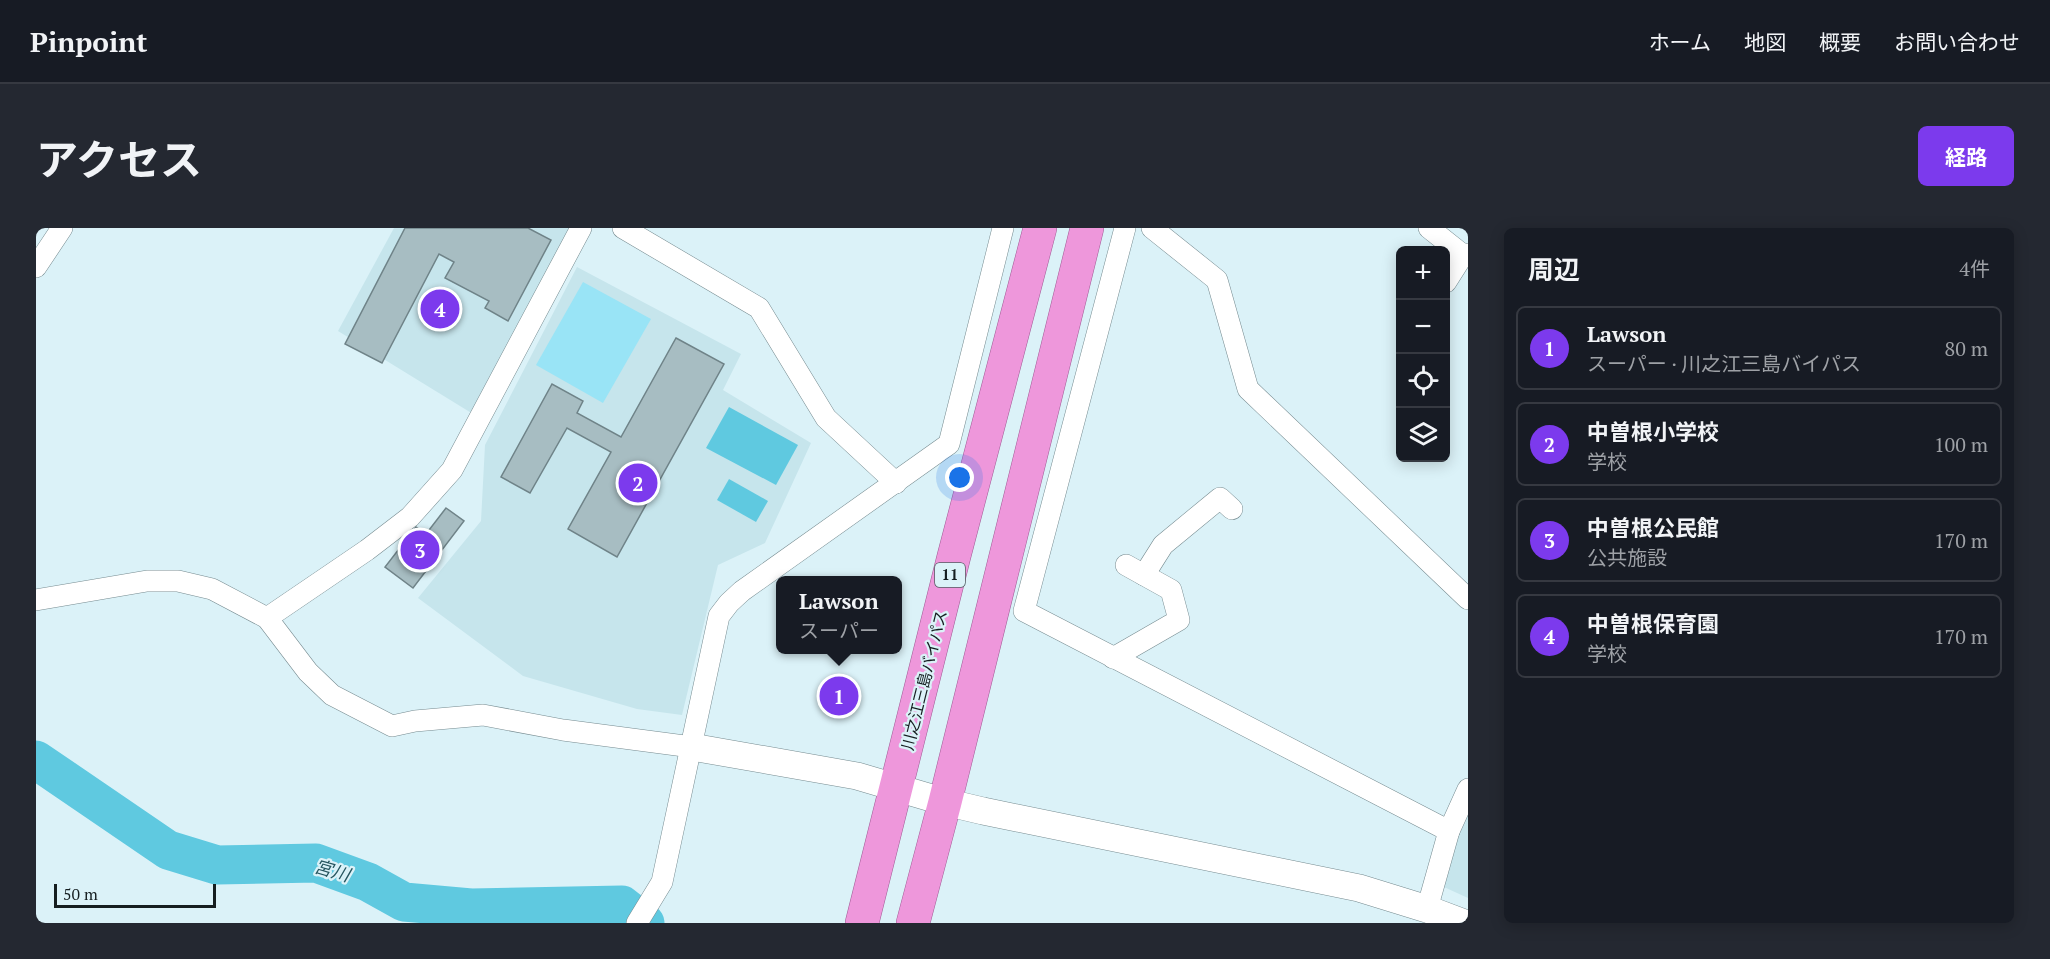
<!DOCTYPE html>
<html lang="ja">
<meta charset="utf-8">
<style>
:root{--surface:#171b24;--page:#242831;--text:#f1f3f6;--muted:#9ea1a6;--line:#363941;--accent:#7c3aed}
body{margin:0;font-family:"PT Serif","Noto Sans JP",serif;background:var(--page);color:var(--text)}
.controls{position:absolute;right:18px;top:18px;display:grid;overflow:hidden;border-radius:9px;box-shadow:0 3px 15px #0003}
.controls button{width:54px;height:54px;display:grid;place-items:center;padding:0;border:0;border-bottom:2px solid var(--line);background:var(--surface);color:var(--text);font:30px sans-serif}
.scale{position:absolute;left:18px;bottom:15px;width:162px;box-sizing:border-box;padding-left:6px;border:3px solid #151e20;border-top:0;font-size:16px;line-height:21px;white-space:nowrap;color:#151e20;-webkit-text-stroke:4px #dbf2f8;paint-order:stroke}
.you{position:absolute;left:924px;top:250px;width:21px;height:21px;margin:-15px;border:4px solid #fff;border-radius:50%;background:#1a73e8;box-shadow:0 0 0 9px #1a73e833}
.badge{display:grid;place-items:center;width:39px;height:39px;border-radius:50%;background:var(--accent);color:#fff;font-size:20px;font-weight:700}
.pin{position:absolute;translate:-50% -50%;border:3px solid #fff;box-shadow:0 2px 6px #0006}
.popup{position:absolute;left:740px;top:348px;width:126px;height:78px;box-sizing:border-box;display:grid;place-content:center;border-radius:9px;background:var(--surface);filter:drop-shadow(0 2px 4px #0005);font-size:20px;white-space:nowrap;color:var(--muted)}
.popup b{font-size:22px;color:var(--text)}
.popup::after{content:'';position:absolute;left:50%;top:100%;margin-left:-12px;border:12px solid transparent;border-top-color:var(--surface)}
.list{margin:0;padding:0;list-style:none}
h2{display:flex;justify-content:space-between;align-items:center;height:78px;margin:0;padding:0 24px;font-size:26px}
h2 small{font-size:20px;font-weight:400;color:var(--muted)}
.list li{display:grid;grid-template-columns:39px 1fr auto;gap:18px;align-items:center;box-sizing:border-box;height:84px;margin:0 12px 12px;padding:0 12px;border:2px solid var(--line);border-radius:9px}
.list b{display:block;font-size:22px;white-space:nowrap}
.list p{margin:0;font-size:20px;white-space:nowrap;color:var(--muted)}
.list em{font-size:20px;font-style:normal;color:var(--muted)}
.icon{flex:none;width:33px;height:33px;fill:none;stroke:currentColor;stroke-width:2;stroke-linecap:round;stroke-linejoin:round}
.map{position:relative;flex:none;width:1432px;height:695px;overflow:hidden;border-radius:9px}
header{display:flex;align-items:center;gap:36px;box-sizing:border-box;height:84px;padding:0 30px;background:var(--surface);border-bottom:2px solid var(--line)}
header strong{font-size:28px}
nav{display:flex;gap:33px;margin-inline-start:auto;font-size:21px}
.intro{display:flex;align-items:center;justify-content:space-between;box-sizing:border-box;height:144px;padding:0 36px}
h1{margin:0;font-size:42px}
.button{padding:15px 27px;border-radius:9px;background:var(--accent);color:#fff;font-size:21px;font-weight:700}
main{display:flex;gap:36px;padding:0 36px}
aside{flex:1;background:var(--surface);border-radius:9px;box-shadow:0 3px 15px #0003}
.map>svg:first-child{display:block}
</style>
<header>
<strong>Pinpoint</strong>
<nav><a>ホーム</a><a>地図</a><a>概要</a><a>お問い合わせ</a></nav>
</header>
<div class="intro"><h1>アクセス</h1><a class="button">経路</a></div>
<main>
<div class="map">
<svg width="1432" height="695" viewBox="0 0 1432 695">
<rect width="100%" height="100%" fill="#dbf2f8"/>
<g fill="#c6e5ec">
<polygon points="358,0 535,0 437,186 302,103"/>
<polygon points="541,39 705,126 687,162 775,215 729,315 682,337 646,487 601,481 487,448 382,370 445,293 449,217"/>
<polygon points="1432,581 1432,670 1397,654"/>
</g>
<polygon fill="#99e4f6" points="547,54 615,91 567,175 500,137"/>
<g fill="#5fc9e0">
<polygon points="693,179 762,217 740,257 670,220"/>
<polygon points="693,251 732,273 720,294 681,272"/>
</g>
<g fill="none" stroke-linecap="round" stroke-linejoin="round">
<polyline stroke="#5fc9e0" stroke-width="39" points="0,532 132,622 181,637 280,635 332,654 368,674 435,680 586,677 609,695"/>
</g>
<g fill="#a7bdc2" stroke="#6f8388" stroke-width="1.5">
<polygon points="369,0 492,0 515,12 472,93 449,80 453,73 409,50 418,34 403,26 346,135 309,116"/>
<polygon points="640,110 688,136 581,329 532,301 575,224 531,200 494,265 465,249 516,156 547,173 541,185 585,209"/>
<polygon points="410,280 428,293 377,360 349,339 380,299 390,306"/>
</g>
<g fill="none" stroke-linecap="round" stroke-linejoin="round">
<g stroke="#768b90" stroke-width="22">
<g id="minor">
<polyline points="587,0 723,80 790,190 860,255"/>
<polyline points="1089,0 988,383 1413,603"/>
<polyline points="1116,0 1181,52 1212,161 1432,371"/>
<polyline points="1393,0 1427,27 1432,26"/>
<polyline points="0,39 26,0"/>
<polyline points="1410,54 1427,27"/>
<polyline points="1108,347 1127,317 1184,270 1196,281"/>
<polyline points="0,372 111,353 142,353 176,361 231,390 272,444 296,467 356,498 379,493 447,487 527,502 656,519"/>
<polyline points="231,390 331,322 374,289 416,242 545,0"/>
<polyline points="1077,430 1143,392 1135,362 1090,337"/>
<polyline points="1391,681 1413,603 1432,561"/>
<polyline points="601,695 626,654 683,388 693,375 706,363 913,216 967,0"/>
</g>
</g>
<g stroke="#768b90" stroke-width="28">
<polyline id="tertiary" points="656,519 821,548 909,574 947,583 1323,660 1391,681 1428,695"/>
</g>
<g stroke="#9f5c94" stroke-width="34">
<g id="trunk">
<polyline points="826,695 918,328 1004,0"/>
<polyline points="877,695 909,574 1051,0"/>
</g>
</g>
<use href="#minor" stroke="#fff" stroke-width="21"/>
<use href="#tertiary" stroke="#fff" stroke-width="27"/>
<use href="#trunk" stroke="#ee97db" stroke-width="33"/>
</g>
<g text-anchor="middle" stroke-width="4.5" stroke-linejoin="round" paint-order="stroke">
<rect fill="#dbf2f8" stroke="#505e61" stroke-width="1.5" x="899" y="335" width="30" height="24" rx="4.5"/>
<g font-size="15" font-weight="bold" fill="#151e20">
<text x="914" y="352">11</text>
</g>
<g font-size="16" fill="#151e20" stroke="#dbf2f8">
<text transform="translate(888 452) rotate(-76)" y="6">川之江三島バイパス</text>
</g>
<g font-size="18" font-style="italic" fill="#26555f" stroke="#dbf2f8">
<text transform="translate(296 643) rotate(16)" y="6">宮川</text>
</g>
</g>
</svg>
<div class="controls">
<button>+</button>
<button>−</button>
<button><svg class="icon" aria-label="locate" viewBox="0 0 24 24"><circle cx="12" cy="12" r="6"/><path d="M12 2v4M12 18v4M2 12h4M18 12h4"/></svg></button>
<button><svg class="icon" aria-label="layers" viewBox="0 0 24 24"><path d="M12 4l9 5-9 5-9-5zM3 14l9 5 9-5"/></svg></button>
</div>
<div class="scale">50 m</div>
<div class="you"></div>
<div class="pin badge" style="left:803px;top:468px">1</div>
<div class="popup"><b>Lawson</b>スーパー</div>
<div class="pin badge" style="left:602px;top:255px">2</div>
<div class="pin badge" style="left:384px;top:322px">3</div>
<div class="pin badge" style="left:404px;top:81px">4</div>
</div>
<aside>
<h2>周辺<small>4件</small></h2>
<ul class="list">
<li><span class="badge">1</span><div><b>Lawson</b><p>スーパー · 川之江三島バイパス</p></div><em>80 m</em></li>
<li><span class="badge">2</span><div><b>中曽根小学校</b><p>学校</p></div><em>100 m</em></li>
<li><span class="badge">3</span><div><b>中曽根公民館</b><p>公共施設</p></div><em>170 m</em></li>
<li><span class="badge">4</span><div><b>中曽根保育園</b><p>学校</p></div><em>170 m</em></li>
</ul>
</aside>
</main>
